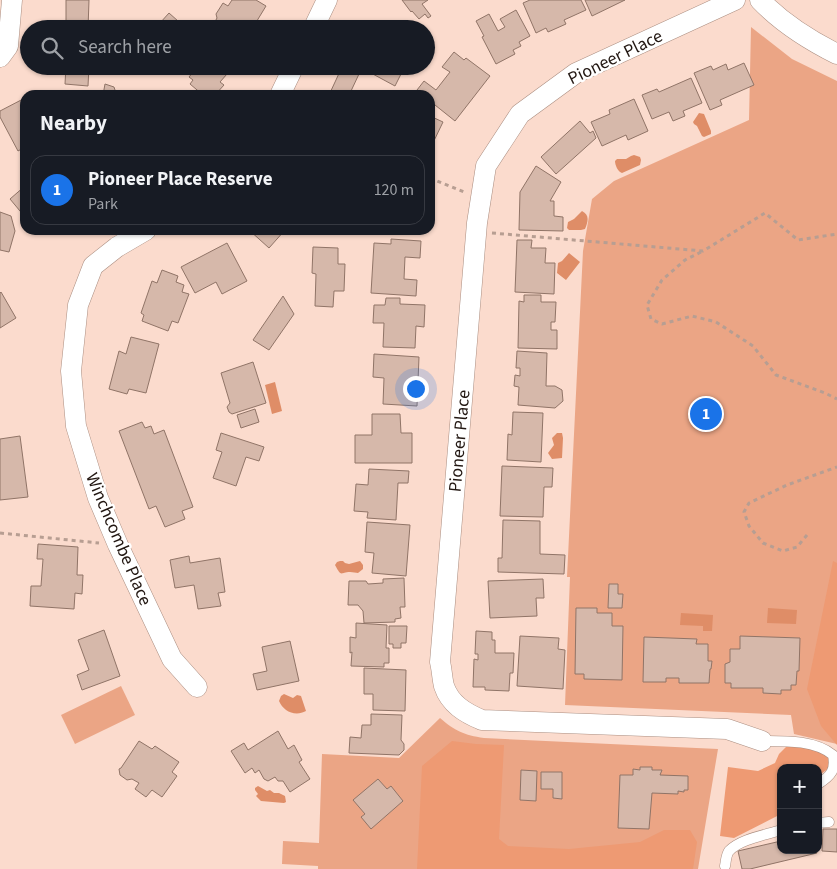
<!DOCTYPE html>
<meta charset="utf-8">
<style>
:root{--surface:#171b24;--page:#20242c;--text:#f1f3f6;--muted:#9ea1a6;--line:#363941;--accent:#1a73e8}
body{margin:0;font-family:"Source Sans 3",sans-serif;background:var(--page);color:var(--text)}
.controls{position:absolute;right:15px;bottom:15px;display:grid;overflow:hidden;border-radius:10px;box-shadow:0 1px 4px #0004}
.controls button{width:45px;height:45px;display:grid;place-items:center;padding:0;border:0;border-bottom:1px solid var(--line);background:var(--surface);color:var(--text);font:25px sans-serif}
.you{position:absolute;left:415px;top:388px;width:18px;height:18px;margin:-12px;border:4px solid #fff;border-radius:50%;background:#1a73e8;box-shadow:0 0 0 8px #1a73e833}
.badge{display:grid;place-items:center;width:32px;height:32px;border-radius:50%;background:var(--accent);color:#fff;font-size:16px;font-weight:700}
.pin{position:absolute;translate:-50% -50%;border:2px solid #fff;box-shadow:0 1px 5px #0006}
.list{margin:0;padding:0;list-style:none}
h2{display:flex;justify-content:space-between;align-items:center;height:65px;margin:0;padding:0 20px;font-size:21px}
h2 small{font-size:16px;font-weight:400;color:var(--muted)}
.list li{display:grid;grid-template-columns:32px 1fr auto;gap:15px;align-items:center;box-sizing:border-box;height:70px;margin:0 10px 10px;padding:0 10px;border:1px solid var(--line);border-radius:15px}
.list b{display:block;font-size:19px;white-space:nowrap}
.list p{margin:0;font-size:16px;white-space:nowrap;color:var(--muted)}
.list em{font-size:16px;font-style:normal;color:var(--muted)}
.icon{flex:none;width:28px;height:28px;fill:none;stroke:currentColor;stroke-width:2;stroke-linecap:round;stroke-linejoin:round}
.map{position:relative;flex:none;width:837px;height:869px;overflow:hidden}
.search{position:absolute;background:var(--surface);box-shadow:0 1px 4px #0004;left:20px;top:20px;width:415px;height:55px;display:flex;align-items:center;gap:12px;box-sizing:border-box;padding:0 18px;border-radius:28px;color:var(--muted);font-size:19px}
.panel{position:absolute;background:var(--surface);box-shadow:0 1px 4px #0004;left:20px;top:90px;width:415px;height:145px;border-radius:15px}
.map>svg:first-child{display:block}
</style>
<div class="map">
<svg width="837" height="869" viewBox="0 0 837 869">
<rect width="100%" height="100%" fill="#fbdbcd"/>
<g fill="#eba585">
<polygon points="751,27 792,59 837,81 837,744 794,734 791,715 565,705 570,577 567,577 583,251 592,199 614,181 749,120"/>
<polygon points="121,686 135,715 75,744 61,715"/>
<path d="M440,718C455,731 464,735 484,738L718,749L698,869H318V866L282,864L283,841L319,843L322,754L399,758Z"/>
</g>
<g fill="#ee9a73">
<polygon points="833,561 837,563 837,745 821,726 807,689"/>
<polygon points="452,741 476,744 504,745 499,839 508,846 569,849 640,842 664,830 690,830 697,842 693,869 417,869 422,766"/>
<polygon points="787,746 824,746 832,766 818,776 818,768 781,768 781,814 734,838 720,836 728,767 758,771 775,763 779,754"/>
</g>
<g fill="#df8d67">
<polygon points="699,113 704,114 711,131 711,134 704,137 702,136 697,126 694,124 693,122"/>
<path d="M634,155L640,157L641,160L640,165L622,173C618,172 615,165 615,161L617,159H626L631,156Z"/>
<path d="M582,211C590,215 588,222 585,229L581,230H569L567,228L568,222L574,219Z"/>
<polygon points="569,253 580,262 566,280 557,273 558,263 562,261"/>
<polygon points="275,382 282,411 272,414 265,385"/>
<polygon points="557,433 562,433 563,438 562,458 552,459 548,453 554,445 552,438"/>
<path d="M340,561H343L345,563L349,564L360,561L363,565V569L358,573C356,573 353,572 350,572C340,572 342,578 335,565L337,562Z"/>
<polygon points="768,608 797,610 796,624 767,623"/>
<polygon points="681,613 713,615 712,631 703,631 703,626 680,625"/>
<path d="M284,694L293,698L297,695L301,696L306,711C295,717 283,711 279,701L281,696Z"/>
<polygon points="258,786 267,791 270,790 274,793 279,793 285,796 286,802 284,803 261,801 256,796 258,794 255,790 255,788"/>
</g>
<g fill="#d6b8aa" stroke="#907467">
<polygon points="66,0 89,0 88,29 66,29"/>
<polygon points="232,0 256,0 266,6 252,29 211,29 217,18 216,14 223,3 228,6"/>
<polygon points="402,0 428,0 422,4 431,16 428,18 425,14 419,19 412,11 411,12"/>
<polygon points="530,0 581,0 586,10 564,20 566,24 548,32 546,28 536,33 523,3"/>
<polygon points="585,0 625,0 592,16"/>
<polygon points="516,10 530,36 519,42 521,46 513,50 515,54 496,64 482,37 484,36 476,21 489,14 498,31 505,27 500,19"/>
<polygon points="169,13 178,21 171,29 167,29 160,23"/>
<polygon points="454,52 464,60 466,58 490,76 455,121 430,101 430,95 423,95 417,90 424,81 436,90 450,72 442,67"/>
<polygon points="744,63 754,85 720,100 722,105 710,110 694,73 711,66 713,70 726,64 728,70"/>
<polygon points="66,66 89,66 88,86 65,84"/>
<polygon points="198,66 234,66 220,82 224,85 215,95 211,95 209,94 208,95 203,95 190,84 193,80 189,77"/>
<polygon points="358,66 405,66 395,86"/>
<polygon points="342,67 359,74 351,91 357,95 329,95"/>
<polygon points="691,78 702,103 683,111 685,116 673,121 669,112 652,119 642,95 657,89 659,92"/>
<polygon points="105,84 114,87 116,93 116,95 103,95"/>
<polygon points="25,98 25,147 18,151 0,117 0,111"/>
<polygon points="634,99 648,131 628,140 626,135 602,146 591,122 610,114 609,110"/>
<polygon points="430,116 443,122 430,149"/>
<polygon points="580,121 590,133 593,131 596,138 556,174 541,157"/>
<polygon points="536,166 561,182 550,201 554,201 554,216 563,217 563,231 519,230 520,192"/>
<polygon points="25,186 25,217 10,199"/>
<polygon points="0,212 11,216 15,231 9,252 0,250"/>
<polygon points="249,230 285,230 269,248"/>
<polygon points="391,239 421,241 420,258 405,257 404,279 417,280 416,296 371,293 374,243 391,244"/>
<polygon points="517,240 532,240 531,248 546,248 545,263 555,263 554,294 515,292"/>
<polygon points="227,243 247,281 222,294 216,282 195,293 181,267"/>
<polygon points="313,247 338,248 338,264 345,264 344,291 334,291 333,307 315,306 316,274 312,273"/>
<polygon points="162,270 178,276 176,282 184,285 182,292 189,294 178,323 172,321 168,331 142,321 144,315 141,313 152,281 157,283"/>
<polygon points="1,292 16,318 0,328 0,293"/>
<polygon points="524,295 541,295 541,302 556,302 555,322 551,322 551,330 557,330 557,349 518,348 519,301 524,302"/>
<polygon points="283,296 294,314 269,350 253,340"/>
<polygon points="386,298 400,298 400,304 425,305 424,327 416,326 415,348 383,347 384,323 373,323 374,305 385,305"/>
<polygon points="131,337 159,344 146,393 129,389 127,394 109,389 119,351 126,354"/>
<polygon points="517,351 547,353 546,386 555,386 562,390 563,401 555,408 518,405 519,387 514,386 515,375 520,376 520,368 516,368"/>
<polygon points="374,354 419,357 417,406 383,404 384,378 373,377"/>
<polygon points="253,362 266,403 232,414 229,412 227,407 230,403 221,373"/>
<polygon points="255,409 259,422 241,428 237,415"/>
<polygon points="513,412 543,413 541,462 507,460 508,434 512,435"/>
<polygon points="372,414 400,414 401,433 412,433 412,463 355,463 355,435 372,435"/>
<polygon points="142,422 145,428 151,426 154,434 164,430 193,507 182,511 185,519 165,527 156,506 149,509 119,431"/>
<polygon points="221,433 264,447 259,461 246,457 236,486 213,478 222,452 216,450"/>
<polygon points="20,436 28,497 0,500 0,439"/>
<polygon points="502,466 553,468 552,487 544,487 543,517 500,516"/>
<polygon points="369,469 409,471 408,483 398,483 396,520 367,518 368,512 354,511 356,484 368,485"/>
<polygon points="503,520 540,521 540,554 565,555 564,574 498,572 498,558 502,558"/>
<polygon points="367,522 410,525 406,576 372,573 374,553 365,552"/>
<polygon points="38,544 78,547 77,575 83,575 82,594 75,593 74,609 30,606 31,586 41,586 43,559 37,559"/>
<polygon points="189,556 190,563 220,558 225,592 218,593 221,606 198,609 194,585 175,588 170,560"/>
<polygon points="404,578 405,607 400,607 401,618 395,619 395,622 364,623 363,611 358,605 348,605 349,581 366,581 368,584 383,583 383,579"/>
<polygon points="543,579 544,598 536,598 537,616 490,618 488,581"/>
<polygon points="609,584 618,584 618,594 623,594 622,608 608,608"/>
<polygon points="576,608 597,608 597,613 612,613 612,626 623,626 622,680 584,679 584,674 575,674"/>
<polygon points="356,623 387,625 386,648 389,648 389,663 384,663 384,667 351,666 352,652 350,653 350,637 356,638"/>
<polygon points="389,626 407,626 406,643 401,643 401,648 393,648 393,644 389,644"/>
<polygon points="104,630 120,676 82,690 77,675 89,670 78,640"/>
<polygon points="476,631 492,632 492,640 495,640 495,653 514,653 513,673 510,673 509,691 485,690 485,687 473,687 474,659 478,660 478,654 475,654"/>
<polygon points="520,636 559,638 558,649 565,650 563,689 517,686"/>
<polygon points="740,636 800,638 799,671 797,671 796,685 791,685 791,690 781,690 781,694 763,693 763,688 731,688 731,683 725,683 725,664 730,662 730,649 740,649"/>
<polygon points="644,637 697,639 696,644 708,644 708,661 712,661 711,669 710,669 709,683 679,683 679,678 666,678 666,682 643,682"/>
<polygon points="290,641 299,681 257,690 253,674 267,671 262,647"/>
<polygon points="364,668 406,670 405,711 373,710 373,694 364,694"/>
<polygon points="371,714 402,715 401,740 404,744 404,750 399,755 349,753 350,737 361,738 362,725 371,725"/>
<polygon points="278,731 288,749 294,745 302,760 299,762 310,779 290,792 283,781 278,781 275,777 268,781 264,779 259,770 255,773 252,768 245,773 231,751 244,743 248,750"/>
<polygon points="139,741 152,749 155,746 179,762 172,772 177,776 162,797 152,790 146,797 135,789 139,783 132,779 127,780 120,775 119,769 121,768"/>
<polygon points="640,767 652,767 652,770 662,770 660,775 688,776 688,790 684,790 684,792 678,791 678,794 652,793 649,829 618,828 620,775 633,775 633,769 640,770"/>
<polygon points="521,770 537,771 536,801 520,800"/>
<polygon points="541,772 562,772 562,799 553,798 553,789 541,789"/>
<polygon points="378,779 387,789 391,786 403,801 371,829 361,817 365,814 353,800"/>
<polygon points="823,829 837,829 837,852 822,851"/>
<polygon points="781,841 781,850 816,850 817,853 750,869 742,869 738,851"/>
</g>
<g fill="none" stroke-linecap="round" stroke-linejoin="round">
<g stroke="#ab8e81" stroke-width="11">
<g id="lane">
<path d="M762,741C785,741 815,740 833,755C836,770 831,776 818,784"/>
<polyline points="818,823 829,822"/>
<path d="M725,866C726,861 726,855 729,851C740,839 766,835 781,830"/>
</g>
</g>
<g stroke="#ab8e81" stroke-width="21">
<g id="street">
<path d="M735,0L576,73L520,114L486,166L477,223L440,662C442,670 442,678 444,686C450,704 465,713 482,720L727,729L762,741"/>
<path d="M760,0C782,23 809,40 837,54"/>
<polyline points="313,29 327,0"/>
<polyline points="0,57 8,46 12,0"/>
<polyline points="280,95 294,66"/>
<polyline points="146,230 117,247 93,266 78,305 71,371 76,426 98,498 118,545 172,659 197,687"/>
</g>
</g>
<g stroke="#b79e92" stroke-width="3" stroke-dasharray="4 4" stroke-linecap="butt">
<polyline points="430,178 464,192"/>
<polyline points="492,233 703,251 765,213 798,240 837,234"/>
<polyline points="701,252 685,260 662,280 647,305 651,319 662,324 692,316 716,322 753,346 776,375 825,393 837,399"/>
<polyline points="0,533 99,543"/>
<polyline points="807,535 797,547 783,551 763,543 749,526 744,512 749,503 787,485 837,467"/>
</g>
<use href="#lane" stroke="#fff" stroke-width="10"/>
<use href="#street" stroke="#fff" stroke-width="20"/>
</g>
<g text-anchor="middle" stroke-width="4.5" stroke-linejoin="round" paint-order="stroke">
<g font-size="18" fill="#221712" stroke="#fff">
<text transform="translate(615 57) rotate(-26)" y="6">Pioneer Place</text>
<text transform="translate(459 441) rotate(-85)" y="6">Pioneer Place</text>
<text transform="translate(119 539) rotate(67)" y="6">Winchcombe Place</text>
</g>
</g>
</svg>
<div class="controls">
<button>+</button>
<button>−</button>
</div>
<div class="you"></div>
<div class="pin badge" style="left:706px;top:414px">1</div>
<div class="search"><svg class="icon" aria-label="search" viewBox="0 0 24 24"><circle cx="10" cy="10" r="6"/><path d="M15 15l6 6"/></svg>Search here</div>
<section class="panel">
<h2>Nearby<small></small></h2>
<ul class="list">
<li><span class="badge">1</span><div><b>Pioneer Place Reserve</b><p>Park</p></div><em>120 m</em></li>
</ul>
</section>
</div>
